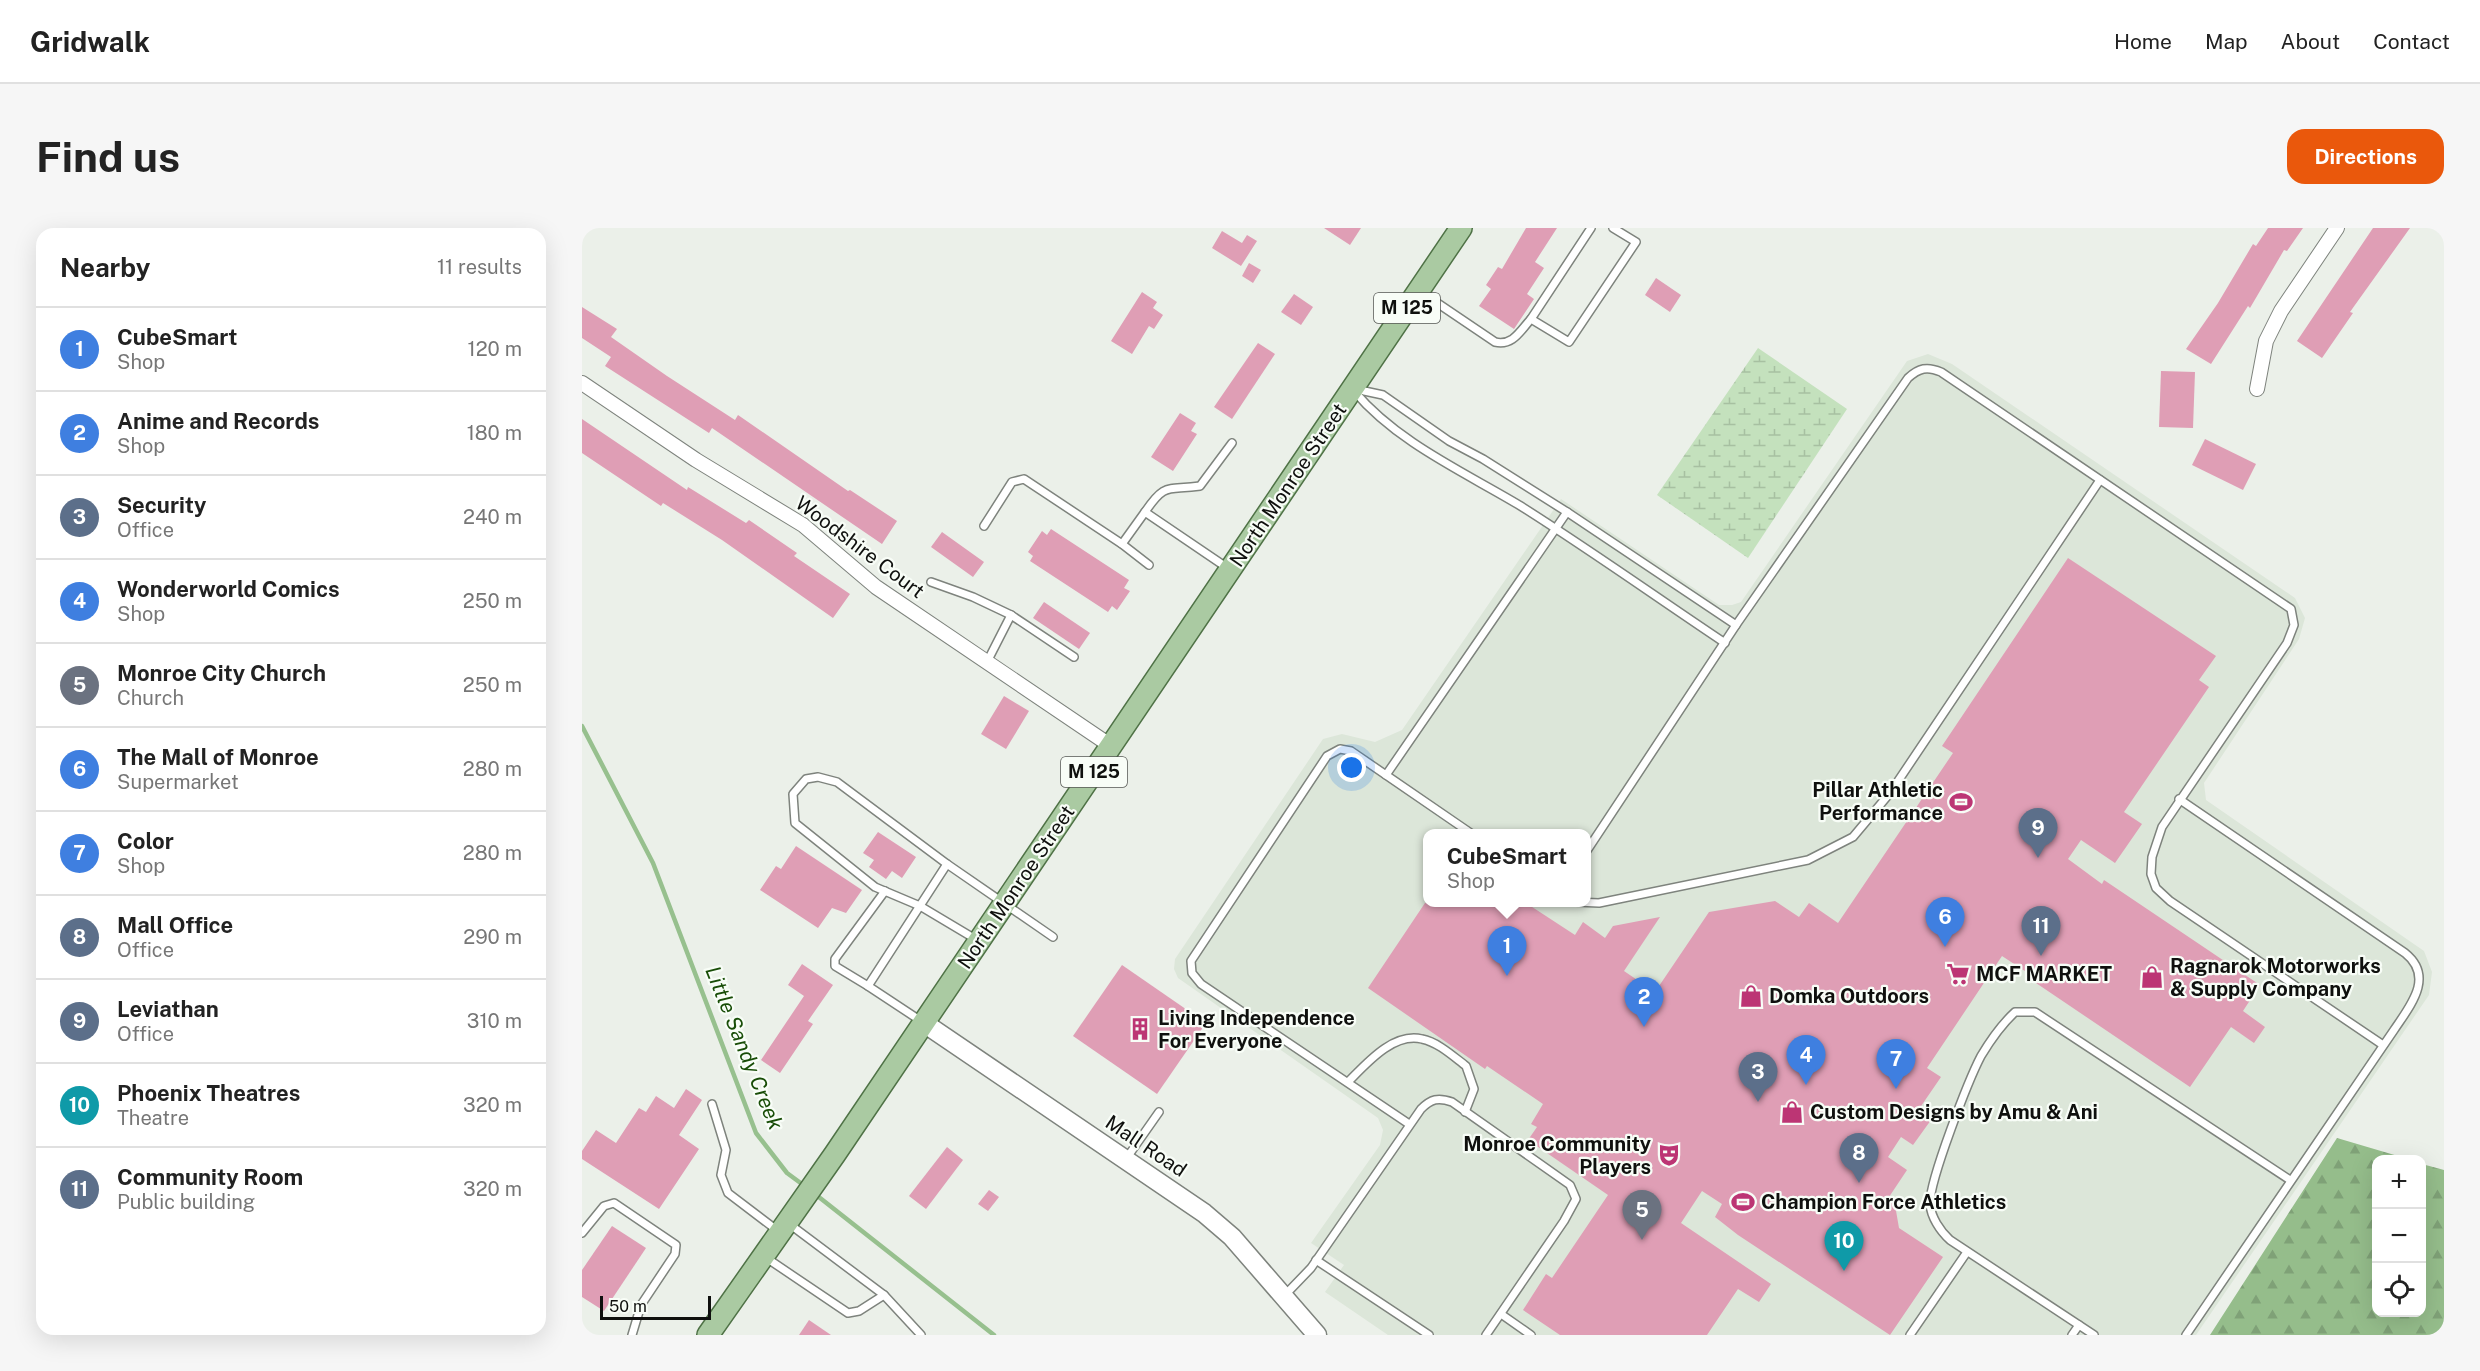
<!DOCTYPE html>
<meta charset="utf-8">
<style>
:root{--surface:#fff;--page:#f6f6f6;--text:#222;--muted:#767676;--line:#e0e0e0;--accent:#ea580c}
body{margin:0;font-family:"Public Sans",sans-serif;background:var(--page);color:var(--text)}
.controls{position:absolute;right:18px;bottom:18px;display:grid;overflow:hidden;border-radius:12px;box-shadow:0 6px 24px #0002}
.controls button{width:54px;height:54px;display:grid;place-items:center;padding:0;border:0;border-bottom:2px solid var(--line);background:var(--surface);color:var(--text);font:30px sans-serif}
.scale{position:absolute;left:18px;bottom:15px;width:111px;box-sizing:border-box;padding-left:6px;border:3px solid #0f100e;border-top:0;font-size:16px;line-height:21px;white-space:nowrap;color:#0f100e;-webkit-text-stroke:4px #f8fdf7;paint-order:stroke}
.you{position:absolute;left:770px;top:540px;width:21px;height:21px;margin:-15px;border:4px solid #fff;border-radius:50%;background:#1a73e8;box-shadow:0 0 0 9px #1a73e833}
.badge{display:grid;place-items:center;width:39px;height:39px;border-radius:50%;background:var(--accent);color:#fff;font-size:20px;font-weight:700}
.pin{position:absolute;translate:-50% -50px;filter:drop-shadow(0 2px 3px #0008)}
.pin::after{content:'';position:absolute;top:32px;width:21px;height:18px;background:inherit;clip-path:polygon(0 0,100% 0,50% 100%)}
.popup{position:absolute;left:841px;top:601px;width:168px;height:78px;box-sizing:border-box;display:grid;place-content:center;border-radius:12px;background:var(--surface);filter:drop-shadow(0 2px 4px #0005);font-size:20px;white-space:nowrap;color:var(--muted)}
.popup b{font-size:22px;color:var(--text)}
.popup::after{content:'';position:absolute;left:50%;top:100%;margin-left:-12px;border:12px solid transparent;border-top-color:var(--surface)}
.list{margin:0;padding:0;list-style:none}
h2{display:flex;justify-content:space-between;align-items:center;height:78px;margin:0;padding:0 24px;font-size:26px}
h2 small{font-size:20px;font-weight:400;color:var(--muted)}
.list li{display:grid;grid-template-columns:39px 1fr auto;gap:18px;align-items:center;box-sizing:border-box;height:84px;padding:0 24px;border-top:2px solid var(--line)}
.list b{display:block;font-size:22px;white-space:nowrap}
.list p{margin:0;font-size:20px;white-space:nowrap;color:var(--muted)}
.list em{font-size:20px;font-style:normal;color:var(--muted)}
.icon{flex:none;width:33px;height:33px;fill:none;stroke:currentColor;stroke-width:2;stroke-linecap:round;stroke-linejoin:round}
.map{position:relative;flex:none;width:1862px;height:1107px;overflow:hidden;border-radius:18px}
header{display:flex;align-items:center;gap:36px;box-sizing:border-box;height:84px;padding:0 30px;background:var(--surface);border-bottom:2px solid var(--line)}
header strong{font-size:28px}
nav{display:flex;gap:33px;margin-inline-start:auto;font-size:21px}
.intro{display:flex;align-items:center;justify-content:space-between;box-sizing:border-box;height:144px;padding:0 36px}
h1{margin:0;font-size:42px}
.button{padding:15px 27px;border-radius:18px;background:var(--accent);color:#fff;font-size:21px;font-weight:700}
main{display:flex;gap:36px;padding:0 36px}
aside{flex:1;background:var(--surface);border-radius:18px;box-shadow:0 6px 24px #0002}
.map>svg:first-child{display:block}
</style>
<header>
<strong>Gridwalk</strong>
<nav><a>Home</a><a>Map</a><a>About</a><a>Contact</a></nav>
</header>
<div class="intro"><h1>Find us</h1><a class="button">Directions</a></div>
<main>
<aside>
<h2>Nearby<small>11 results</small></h2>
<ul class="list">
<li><span class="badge" style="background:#3f7fe0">1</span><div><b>CubeSmart</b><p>Shop</p></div><em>120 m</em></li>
<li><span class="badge" style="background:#3f7fe0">2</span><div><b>Anime and Records</b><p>Shop</p></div><em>180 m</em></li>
<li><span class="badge" style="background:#5c6f8a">3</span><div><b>Security</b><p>Office</p></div><em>240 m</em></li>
<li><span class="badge" style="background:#3f7fe0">4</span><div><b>Wonderworld Comics</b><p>Shop</p></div><em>250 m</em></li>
<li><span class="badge" style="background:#6b7280">5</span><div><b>Monroe City Church</b><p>Church</p></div><em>250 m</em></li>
<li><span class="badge" style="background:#3f7fe0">6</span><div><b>The Mall of Monroe</b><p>Supermarket</p></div><em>280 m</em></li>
<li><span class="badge" style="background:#3f7fe0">7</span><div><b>Color</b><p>Shop</p></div><em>280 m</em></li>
<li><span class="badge" style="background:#5c6f8a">8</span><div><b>Mall Office</b><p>Office</p></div><em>290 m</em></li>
<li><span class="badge" style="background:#5c6f8a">9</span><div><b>Leviathan</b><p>Office</p></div><em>310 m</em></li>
<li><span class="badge" style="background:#0f9aa8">10</span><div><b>Phoenix Theatres</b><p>Theatre</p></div><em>320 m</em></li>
<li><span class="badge" style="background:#5c6f8a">11</span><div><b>Community Room</b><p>Public building</p></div><em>320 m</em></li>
</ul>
</aside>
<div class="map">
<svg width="1862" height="1107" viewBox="0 0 1862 1107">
<defs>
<pattern id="forest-firs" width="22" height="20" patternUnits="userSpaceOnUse" patternTransform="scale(1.5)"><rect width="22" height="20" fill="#95bd8b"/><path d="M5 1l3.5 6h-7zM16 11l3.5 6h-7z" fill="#7fa177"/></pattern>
<pattern id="wetland-marsh" width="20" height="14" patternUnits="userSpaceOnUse" patternTransform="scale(1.5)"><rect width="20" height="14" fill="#c4e1bd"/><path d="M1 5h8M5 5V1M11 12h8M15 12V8" fill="none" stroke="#a7c0a1"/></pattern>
</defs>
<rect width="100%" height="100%" fill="#ebf0e9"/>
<path fill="#dce6d9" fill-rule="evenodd" d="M1346,126L1370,136L1713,370L1723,390L1717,411L1622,555L1624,572L1842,723L1850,744L1847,767L1614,1107H806L743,1064L762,1037L729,1015L798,917L801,902L796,890L596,750L592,741L593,731L741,511L760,506L793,514L820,502L979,271L1137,377H1150L1159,374L1325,133ZM846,606H1004V674H846Z"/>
<polygon fill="url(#forest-firs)" points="1755,910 1826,931 1794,932 1794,1084 1840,1084 1840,936 1862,942 1862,1107 1628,1107"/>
<polygon fill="url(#wetland-marsh)" points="1176,120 1265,181 1166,330 1075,267"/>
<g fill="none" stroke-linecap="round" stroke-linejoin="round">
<g stroke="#97c08e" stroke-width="4.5">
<polyline points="0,498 71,635 174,905 205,945 224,959"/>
<polyline points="233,966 412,1107"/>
</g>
</g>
<g fill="#df9eb5">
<polygon points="742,0 779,0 768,17"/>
<polygon points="944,0 975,0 953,34 962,40 945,66 952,71 932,101 897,78 909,61 904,57 916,39 920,41"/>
<polygon points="1686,0 1721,0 1705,23 1702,22 1668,80 1666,78 1629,136 1604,121 1636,75 1671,16 1674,18"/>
<polygon points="1791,0 1828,0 1768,84 1771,85 1740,130 1715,113"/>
<polygon points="640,3 660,15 665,7 675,13 659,38 630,20"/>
<polygon points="667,35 679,42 671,55 660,48"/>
<polygon points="1074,50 1099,67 1088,84 1063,67"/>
<polygon points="560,64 575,74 571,80 581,87 572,101 567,98 550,126 529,113"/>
<polygon points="712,66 731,79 719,97 699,84"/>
<polygon points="0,79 35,101 29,109 85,148 153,192 156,187 266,263 268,262 315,293 300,316 130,200 127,205 23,138 29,129 0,110"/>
<polygon points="676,115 693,126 650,191 632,179"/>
<polygon points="1579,143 1613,144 1611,200 1577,199"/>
<polygon points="598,185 614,195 609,203 615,206 591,243 569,229"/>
<polygon points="0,191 105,262 106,259 164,295 167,292 215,325 212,328 268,366 251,390 140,312 81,275 79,278 0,225"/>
<polygon points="1623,211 1674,236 1661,262 1610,237"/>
<polygon points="469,301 547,352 542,360 548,363 535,382 530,378 526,384 448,333 451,328 446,324 460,303 465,307"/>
<polygon points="360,304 402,334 391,349 349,319"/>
<polygon points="1486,330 1634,428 1617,452 1627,459 1542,584 1560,596 1533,635 1499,612 1486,631 1520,656 1522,652 1678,757 1661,783 1683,799 1672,815 1649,799 1608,859 1454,755 1455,751 1420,728 1345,840 1359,849 1335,884 1349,892 1331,917 1319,909 1306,929 1325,942 1305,972 1313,977 1317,1000 1361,1029 1308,1107 1156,1007 1133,989 1140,976 1120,963 1099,995 1189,1056 1177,1074 1156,1061 1125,1107 978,1107 941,1082 964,1046 970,1050 1026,967 946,912 955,899 949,896 961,876 905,838 903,841 786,760 843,675 944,675 993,707 1001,694 1023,710 1031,698 1078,689 1042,743 1073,764 1127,684 1193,673 1217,689 1227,675 1256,695 1371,525 1360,518"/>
<polygon points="462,374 508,405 497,421 451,390"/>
<polygon points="422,468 447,483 424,521 399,506"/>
<polygon points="296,604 334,629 320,650 310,643 304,651 287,639 292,632 281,625"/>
<polygon points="214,618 280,662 264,685 250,680 236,700 178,662 194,638 199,641"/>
<polygon points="220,736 251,757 226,793 231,796 198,845 179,832 222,768 206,757"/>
<polygon points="540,737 624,795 575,866 491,808"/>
<polygon points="104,861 120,872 97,907 117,921 77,981 0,931 0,923 14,902 34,915 57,880 64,884 74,868 92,880"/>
<polygon points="365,919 381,932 344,981 327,968"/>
<polygon points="407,962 417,969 406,983 396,976"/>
<polygon points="30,998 64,1020 22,1083 0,1069 0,1042"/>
<polygon points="227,1092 249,1107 217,1107"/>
</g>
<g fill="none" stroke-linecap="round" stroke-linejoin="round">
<g stroke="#7e837d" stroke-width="10">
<g id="lane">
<path d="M839,64L913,114C931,118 938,103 949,91L987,114L1054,14L1031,0"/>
<polyline points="949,91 1009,0"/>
<polyline points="773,161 801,167 867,213 901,231 985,284 1154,397"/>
<path d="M772,163C815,214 880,243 937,277C1007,321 1074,369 1143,415"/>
<path d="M563,284C584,253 586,263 618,258L650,215"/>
<polyline points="402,298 430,254 442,251 540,316 567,337"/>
<polyline points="540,316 563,284 647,341"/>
<polyline points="349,354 391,369 429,387 405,434"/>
<polyline points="429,387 492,429"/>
<polyline points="804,547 985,284"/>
<path d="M1597,571L1823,725C1853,749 1828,778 1812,802L1604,1107"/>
<path d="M1004,624L1154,397L1326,150C1337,140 1345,138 1359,144L1709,381L1712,397L1705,415L1580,599L1570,629L1569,646L1574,660L1588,673L1801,817"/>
<polyline points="365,636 255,554 236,549 224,551 211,566 213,595 293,659 338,678 395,712"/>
<polyline points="994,674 1017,675 1226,632 1271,609 1308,565 1518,252"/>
<polyline points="286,758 253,738 253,731 303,663"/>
<polyline points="339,793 286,758 365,636 471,709"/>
<path d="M766,854C784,836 811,804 840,811C856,814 872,829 884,838L892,861L883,884"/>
<polyline points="130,876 144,922 139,947 146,965 196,1003"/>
<polyline points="827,896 619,756 610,745 609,733 745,528 758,521 769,523 890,606"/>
<polyline points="544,931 577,884"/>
<polyline points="206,995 302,1067 339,1107"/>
<polyline points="0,1005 22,978 32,975 94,1017 93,1026 59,1077 50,1107"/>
<polyline points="183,1029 266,1085 277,1083 302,1067"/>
<polyline points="734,1032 847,1107"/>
<path d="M703,1067L729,1040L839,881C849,871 856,869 870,874L988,957L994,971L982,993L904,1107"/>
<polyline points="919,1086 949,1107"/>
<polyline points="1328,1107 1385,1024"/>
<polyline points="1490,1107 1497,1097"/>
<path d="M1512,1107L1368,1012C1358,1003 1349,989 1348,976C1347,953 1387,851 1399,828C1408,813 1420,796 1433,784H1453L1708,952"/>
</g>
</g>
<g stroke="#7e837d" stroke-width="16">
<g id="street">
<polyline points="0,155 114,232 221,297 294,359 529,518"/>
<polyline points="1675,161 1684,113 1699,83 1755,0"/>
</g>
</g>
<g stroke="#7e837d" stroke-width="21">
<polyline id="secondary" points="342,795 622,985 650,1009 735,1107"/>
</g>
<g stroke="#4f7246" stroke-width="24">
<polyline id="primary" points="126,1107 253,926 879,0"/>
</g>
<use href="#lane" stroke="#fff" stroke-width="7"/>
<use href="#street" stroke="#fff" stroke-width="14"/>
<use href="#secondary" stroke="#fff" stroke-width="18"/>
<use href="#primary" stroke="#aacaa2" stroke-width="21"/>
</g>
<defs>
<g id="stadium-bare" transform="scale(1.8)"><path d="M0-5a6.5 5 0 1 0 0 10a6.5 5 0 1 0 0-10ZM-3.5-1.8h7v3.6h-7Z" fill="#bc3574" stroke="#f8fdf7" stroke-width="2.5" paint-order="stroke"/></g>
<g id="supermarket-bare" transform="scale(1.8)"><path d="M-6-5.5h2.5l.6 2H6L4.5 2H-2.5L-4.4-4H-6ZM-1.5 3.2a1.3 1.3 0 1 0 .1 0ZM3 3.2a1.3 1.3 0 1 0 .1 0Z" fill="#bc3574" stroke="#f8fdf7" stroke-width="2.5" paint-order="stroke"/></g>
<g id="shop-bare" transform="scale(1.8)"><path d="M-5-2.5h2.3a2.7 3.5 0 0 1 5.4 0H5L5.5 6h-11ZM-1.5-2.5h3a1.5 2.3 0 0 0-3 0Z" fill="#bc3574" stroke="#f8fdf7" stroke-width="2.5" paint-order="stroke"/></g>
<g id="building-bare" transform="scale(1.8)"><path d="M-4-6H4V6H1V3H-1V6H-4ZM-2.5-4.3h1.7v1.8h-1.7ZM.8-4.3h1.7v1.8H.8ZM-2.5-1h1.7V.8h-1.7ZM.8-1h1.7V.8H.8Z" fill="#bc3574" stroke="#f8fdf7" stroke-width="2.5" paint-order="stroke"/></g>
<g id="theatre-bare" transform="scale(1.8)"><path d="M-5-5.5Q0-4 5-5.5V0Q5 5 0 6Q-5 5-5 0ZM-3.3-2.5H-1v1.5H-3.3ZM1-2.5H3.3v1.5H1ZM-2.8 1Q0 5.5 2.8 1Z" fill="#bc3574" stroke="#f8fdf7" stroke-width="2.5" paint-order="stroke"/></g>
</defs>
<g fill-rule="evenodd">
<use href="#stadium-bare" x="1379" y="574"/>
<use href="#supermarket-bare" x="1376" y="746"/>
<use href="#shop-bare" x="1570" y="749"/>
<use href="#shop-bare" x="1169" y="768"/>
<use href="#building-bare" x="558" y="801"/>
<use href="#shop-bare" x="1210" y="884"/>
<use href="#theatre-bare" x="1087" y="927"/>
<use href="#stadium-bare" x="1161" y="974"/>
</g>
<g text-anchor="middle" stroke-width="4.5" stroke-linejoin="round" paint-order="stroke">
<g fill="#f8fdf7" stroke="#555754" stroke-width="1.5">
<rect x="792" y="65" width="66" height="30" rx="4.5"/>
<rect x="479" y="529" width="66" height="30" rx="4.5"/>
</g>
<g font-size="18" font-weight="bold" fill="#0f100e">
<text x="825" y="86">M 125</text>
<text x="512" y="550">M 125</text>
</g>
<g font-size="20" fill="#0f100e" stroke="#f8fdf7">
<text transform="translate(706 257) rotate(-56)" y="7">North Monroe Street</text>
<text transform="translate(278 319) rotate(37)" y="7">Woodshire Court</text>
<text transform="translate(434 659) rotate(-56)" y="7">North Monroe Street</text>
<text transform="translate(564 918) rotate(34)" y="7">Mall Road</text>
</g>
<g font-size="20" font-weight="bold" fill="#0f100e" stroke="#f8fdf7" text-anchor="start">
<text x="1361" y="569" text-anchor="end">Pillar Athletic<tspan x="1361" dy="23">Performance</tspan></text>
<text x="1588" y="745">Ragnarok Motorworks<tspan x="1588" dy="23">&amp; Supply Company</tspan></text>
<text x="1394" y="753">MCF MARKET</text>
<text x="1187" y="775">Domka Outdoors</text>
<text x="576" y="797">Living Independence<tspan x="576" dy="23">For Everyone</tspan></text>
<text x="1228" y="891">Custom Designs by Amu &amp; Ani</text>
<text x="1069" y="923" text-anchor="end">Monroe Community<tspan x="1069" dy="23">Players</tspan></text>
<text x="1179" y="981">Champion Force Athletics</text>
</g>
<g font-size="21" font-style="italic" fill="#184d07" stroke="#f8fdf7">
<text transform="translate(162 820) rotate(68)" y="7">Little Sandy Creek</text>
</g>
</g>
</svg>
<div class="controls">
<button>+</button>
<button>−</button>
<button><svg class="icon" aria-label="locate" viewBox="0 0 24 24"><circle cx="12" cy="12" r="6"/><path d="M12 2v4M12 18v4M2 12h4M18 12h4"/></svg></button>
</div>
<div class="scale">50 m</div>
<div class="you"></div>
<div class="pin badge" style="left:925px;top:748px;background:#3f7fe0">1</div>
<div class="popup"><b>CubeSmart</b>Shop</div>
<div class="pin badge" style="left:1062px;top:799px;background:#3f7fe0">2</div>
<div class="pin badge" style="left:1176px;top:874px;background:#5c6f8a">3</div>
<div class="pin badge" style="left:1224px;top:857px;background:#3f7fe0">4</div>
<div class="pin badge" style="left:1060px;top:1012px;background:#6b7280">5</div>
<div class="pin badge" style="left:1363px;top:719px;background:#3f7fe0">6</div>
<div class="pin badge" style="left:1314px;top:861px;background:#3f7fe0">7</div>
<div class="pin badge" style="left:1277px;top:955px;background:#5c6f8a">8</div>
<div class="pin badge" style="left:1456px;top:630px;background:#5c6f8a">9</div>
<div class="pin badge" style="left:1262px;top:1043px;background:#0f9aa8">10</div>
<div class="pin badge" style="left:1459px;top:728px;background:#5c6f8a">11</div>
</div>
</main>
